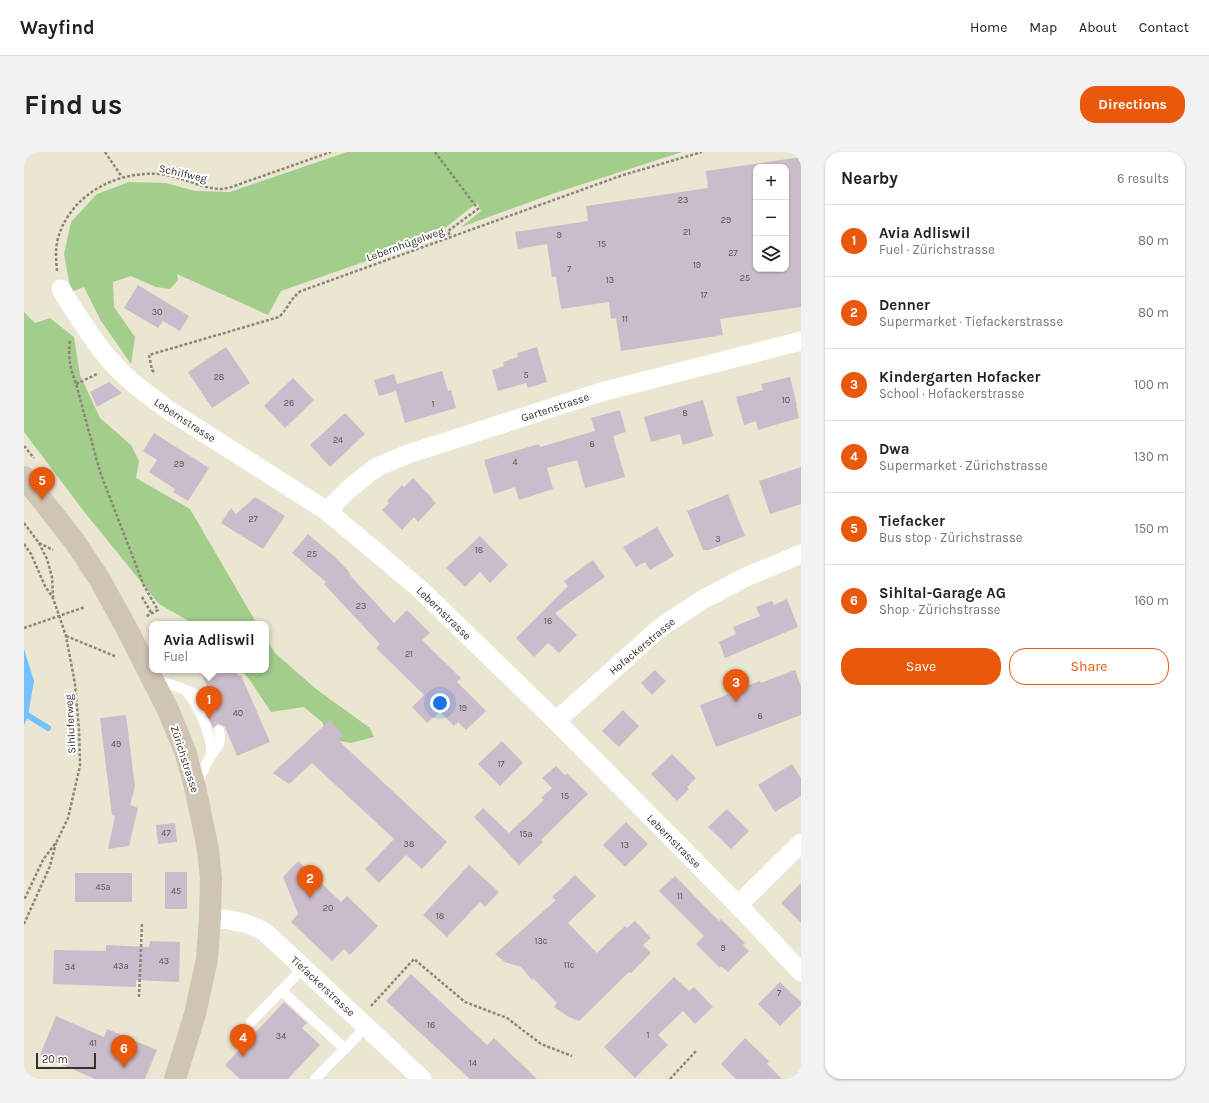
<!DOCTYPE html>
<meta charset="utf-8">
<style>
:root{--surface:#fff;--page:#f2f2f2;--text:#202124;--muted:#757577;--line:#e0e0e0;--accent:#ea580c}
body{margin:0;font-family:Karla,sans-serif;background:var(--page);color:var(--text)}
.controls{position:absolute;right:12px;top:12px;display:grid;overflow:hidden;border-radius:8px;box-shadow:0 1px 3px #0004}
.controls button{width:36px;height:36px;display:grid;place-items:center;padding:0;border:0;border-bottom:1px solid var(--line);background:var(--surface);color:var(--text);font:20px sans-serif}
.scale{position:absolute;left:12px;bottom:10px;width:60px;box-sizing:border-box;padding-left:4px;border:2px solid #333129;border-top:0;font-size:11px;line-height:14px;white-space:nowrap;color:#333129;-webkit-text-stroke:3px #fff;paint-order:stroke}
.you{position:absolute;left:416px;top:551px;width:14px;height:14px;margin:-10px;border:3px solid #fff;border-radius:50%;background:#1a73e8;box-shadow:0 0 0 6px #1a73e833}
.badge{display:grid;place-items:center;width:26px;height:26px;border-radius:50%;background:var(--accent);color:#fff;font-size:13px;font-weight:700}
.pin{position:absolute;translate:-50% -33px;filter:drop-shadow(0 1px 2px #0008)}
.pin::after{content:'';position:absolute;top:21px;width:14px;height:12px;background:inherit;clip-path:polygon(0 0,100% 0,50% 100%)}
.popup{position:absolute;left:125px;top:469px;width:120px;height:52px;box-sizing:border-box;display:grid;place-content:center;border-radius:8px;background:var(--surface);filter:drop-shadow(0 1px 3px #0005);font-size:13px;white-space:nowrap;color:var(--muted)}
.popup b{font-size:15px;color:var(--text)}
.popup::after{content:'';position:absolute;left:50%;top:100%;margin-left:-8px;border:8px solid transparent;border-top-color:var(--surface)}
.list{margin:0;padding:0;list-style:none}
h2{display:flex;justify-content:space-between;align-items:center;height:52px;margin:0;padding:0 16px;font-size:17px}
h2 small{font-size:13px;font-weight:400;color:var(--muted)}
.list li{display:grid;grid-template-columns:26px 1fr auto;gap:12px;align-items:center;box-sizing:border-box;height:72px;padding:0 16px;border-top:1px solid var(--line)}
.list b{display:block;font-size:15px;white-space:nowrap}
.list p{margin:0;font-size:13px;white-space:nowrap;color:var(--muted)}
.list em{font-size:13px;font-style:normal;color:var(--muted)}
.actions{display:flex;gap:8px;padding:12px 16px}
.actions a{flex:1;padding:9px 0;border:1px solid var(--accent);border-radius:16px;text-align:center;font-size:14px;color:var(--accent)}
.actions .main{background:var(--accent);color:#fff}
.icon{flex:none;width:22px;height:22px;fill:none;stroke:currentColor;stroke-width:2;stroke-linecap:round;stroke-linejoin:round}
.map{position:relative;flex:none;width:777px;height:927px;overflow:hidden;border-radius:16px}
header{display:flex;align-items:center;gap:24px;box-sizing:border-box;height:56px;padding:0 20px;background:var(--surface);border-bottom:1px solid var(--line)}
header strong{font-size:19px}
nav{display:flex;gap:22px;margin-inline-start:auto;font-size:14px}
.intro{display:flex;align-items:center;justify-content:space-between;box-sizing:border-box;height:96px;padding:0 24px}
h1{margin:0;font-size:28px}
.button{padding:10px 18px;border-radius:16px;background:var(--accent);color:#fff;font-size:14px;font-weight:700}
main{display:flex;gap:24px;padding:0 24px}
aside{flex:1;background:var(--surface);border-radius:16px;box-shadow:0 1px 3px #0004}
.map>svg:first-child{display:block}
</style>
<header>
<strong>Wayfind</strong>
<nav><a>Home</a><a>Map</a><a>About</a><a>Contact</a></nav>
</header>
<div class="intro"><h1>Find us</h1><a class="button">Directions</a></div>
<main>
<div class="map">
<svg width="777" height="927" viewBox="0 0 777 927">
<rect width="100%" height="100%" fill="#ebe6d2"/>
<g fill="#a3cd8b">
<polygon points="323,0 658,0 531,41 437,75 457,59 453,51 408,86 257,139 244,163 153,122 154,128 146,137 132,135 107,124 89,130 90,155 111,185 107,212 77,169 60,135 47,140 40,102 47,70 73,42 105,30 142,31 171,39 206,40"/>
<polygon points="0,160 11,171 26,166 50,185 56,223 76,266 107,293 115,309 112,326 166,357 233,472 170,472 135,452 62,362 0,280"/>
<polygon points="242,487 251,501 292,537 346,576 350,585 327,591 306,587 298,570 280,555 247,560 225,527 217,518 242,518"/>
</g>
<polygon fill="#73c1fd" points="0,497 10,529 4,564 0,573"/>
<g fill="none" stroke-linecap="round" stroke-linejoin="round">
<polyline stroke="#73c1fd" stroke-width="6" points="0,561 24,576"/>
</g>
<g fill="#cbbccb" fill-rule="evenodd">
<path d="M777,5V155L696,167L699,183L597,199L592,166L587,167L585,150L537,157L532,125H528L523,92L494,97L491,80L564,69L562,54L684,36L682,19ZM732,15H762V117H732Z"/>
<polygon points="114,133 165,164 156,179 139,169 134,176 100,156"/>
<polygon points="202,195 226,231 188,256 164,220"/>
<polygon points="513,195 523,230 504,236 502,231 474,239 468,218 480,214 479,210 494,205 493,201"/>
<polygon points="418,219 424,239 427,238 432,256 381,271 372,239 355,244 350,228 370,222 373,232"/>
<polygon points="766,225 773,253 772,253 775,266 734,278 732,269 720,273 712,245 739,238 737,232"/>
<polygon points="269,226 290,248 261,276 240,254"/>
<polygon points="85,230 98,241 73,255 66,240"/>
<polygon points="679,248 689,284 659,293 656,282 627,290 620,265"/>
<polygon points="596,258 602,280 589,284 601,325 561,336 553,308 523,316 529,337 495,348 491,335 470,342 460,308 515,292 516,295 571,279 567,266"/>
<polygon points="321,261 341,282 306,315 286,293"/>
<polygon points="130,281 185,316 164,349 149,340 151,337 125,320 133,308 119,299"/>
<polygon points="777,315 777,352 746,362 735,329"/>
<polygon points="389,326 409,347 408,348 412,351 394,370 390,365 378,378 358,358 365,351 363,349 378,333 380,335"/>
<polygon points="704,342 721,384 685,398 679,398 663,359"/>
<polygon points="231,345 261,364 239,397 197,371 207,356 212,362"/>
<polygon points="633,375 650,404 626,418 621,410 612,415 599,395"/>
<polygon points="284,382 312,406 326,421 325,422 370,471 383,458 406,481 398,488 437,526 433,530 462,559 442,578 434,570 430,574 416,560 403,571 388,555 400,543 352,496 356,492 300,432 302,430 268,401"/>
<polygon points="456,384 484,413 466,431 456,420 441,435 422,416"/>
<polygon points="569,408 581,425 531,461 553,483 535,501 524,491 510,505 492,486 544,434 540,429"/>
<polygon points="763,447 774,475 701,506 695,490 712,482 709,475 736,464 732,455 748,449 750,453"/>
<polygon points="176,518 210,518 215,524 217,523 246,590 213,604 201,575 194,572 189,576 180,556 185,556 188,554 189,548"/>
<polygon points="631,518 642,529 628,543 617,531"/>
<polygon points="771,518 777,534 777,563 692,595 676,553 710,540 709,539 736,529 737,531"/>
<polygon points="599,558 615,574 595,595 578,579"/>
<polygon points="102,563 111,634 106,653 114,656 105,694 84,697 91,664 88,663 76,566"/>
<polygon points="306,568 319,584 314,588 423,690 398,717 382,703 355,731 341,717 370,687 288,611 265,632 249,621"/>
<polygon points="478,589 499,611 476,634 454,612"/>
<polygon points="648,602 672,626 663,635 665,637 653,649 627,622"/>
<polygon points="768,612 777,626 777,644 751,660 734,633"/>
<polygon points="532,614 541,623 543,621 564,642 517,688 519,690 495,713 450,665 459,656 485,681 520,648 517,646 528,636 518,626"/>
<polygon points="703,657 725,679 707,697 684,675"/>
<polygon points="602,670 624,692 601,715 579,693"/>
<polygon points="151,671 153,690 134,692 132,673"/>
<polygon points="274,709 317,750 323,744 354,774 326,803 320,797 308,809 267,770 274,762 259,725"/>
<polygon points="445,713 475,740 461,755 456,750 423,785 399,763"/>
<rect x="141" y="720" width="22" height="37"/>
<rect x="51" y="721" width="57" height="29"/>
<polygon points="551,723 572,744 544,771 573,801 601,774 603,776 611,769 627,786 619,793 627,801 607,821 605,820 555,869 545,865 530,855 533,851 510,827 508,828 497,815 481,810 471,802 532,748 528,745"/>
<polygon points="651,724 695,769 697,767 721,791 719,793 725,799 704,820 697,814 696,816 672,792 680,784 635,739"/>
<polygon points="777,731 777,771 757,751"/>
<polygon points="126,789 156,790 155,830 112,828 112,835 29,832 30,798 82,799 82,793 125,795"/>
<polygon points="387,822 463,893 470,886 513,927 446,927 362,849"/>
<polygon points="650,825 665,839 670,835 689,855 671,872 659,859 634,883 644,893 611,926 580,895"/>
<polygon points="756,830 777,850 777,853 756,874 734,852"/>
<polygon points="260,850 283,871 278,876 296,893 264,927 216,927 201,913"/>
<polygon points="32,864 80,885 83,877 133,898 121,927 71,927 16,903"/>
<polygon points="721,886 745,909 743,912 758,927 712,927 697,912"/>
</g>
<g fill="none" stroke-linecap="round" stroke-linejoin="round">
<g stroke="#8a8679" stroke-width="2.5" stroke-dasharray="3 2" stroke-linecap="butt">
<polyline points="81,0 98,25"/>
<polyline points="411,0 454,57 424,79 426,84"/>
<path d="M33,119C32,108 31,97 34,86C47,42 92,19 136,22C158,24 176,37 198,37C208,36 220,30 230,27C256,18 281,9 307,0"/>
<path d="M46,189C44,206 46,216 52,232L76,320L120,434L134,458L121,465"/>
<path d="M130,220L128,218L125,203L255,165C264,157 266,146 277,139L599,23L678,0"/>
<polyline points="52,232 73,222"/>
<polyline points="0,294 10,306"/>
<polyline points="0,371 15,391 29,398"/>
<polyline points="15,391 23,407 28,425 29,445"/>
<polyline points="0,392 7,402 21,434 29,446 42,484 51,532 55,577 56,614 44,666 33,689 19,708 0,748"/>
<polyline points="118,445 128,462"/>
<polyline points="0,476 61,455"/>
<polyline points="42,484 93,505"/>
<polyline points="0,772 26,714 32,691"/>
<polyline points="115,845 118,771"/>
<polyline points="347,854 390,807 441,850 483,866 517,892 548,904"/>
<polyline points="646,927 672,899"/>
</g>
<g stroke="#fff" stroke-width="10">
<path d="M131,528C145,532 174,540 183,550"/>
<path d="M162,539C174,553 189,585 187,603"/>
<polyline points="172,633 187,603 195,593 196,585 195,578"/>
<polyline points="258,839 321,897"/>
<polyline points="227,870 279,816"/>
<polyline points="291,927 342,875"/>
</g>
<g stroke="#fff" stroke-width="19">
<path d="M37,137C49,157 62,177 76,196C95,222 121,241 146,259L303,359L397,438L532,569L714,753L777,820"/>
<polyline points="303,359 327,335 353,315 384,302 577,240 777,189"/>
<polyline points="532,569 637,475 678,448 724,424 777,402"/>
<polyline points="714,753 777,691"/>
<path d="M186,766C206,767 226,770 242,781L398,927"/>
</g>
<polyline stroke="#d0c4b3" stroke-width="22" points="0,325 51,390 76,428 103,477 145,560 161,599 171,635 184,697 187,726 186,766 183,807 171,862 151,927"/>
</g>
<g text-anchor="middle" stroke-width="4" stroke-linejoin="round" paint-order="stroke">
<g font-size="9" fill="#595452">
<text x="659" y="51">23</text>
<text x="702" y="71">29</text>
<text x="663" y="83">21</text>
<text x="535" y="86">9</text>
<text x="578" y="95">15</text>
<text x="709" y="104">27</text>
<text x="673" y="116">19</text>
<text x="545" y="120">7</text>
<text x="721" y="129">25</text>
<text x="586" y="131">13</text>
<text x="680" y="146">17</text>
<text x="133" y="163">30</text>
<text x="601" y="170">11</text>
<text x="502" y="226">5</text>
<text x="195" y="228">28</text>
<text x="762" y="251">10</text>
<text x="265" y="254">26</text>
<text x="409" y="255">1</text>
<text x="661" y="264">8</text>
<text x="314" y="291">24</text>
<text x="568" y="295">6</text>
<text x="491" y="313">4</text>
<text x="155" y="315">29</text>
<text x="229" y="370">27</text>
<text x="694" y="390">3</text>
<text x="455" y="401">18</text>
<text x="288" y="405">25</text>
<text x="337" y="457">23</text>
<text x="524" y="472">16</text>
<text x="385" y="505">21</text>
<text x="439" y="559">19</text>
<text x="214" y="564">40</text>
<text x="736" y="567">6</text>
<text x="92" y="595">49</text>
<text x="477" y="615">17</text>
<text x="541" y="647">15</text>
<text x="142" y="684">47</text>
<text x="502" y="685">15a</text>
<text x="385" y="695">38</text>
<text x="601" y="696">13</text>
<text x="79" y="738">45a</text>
<text x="152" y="742">45</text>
<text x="656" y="747">11</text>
<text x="304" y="759">20</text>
<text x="416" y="767">18</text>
<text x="517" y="792">13c</text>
<text x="699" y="799">9</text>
<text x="140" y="812">43</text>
<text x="545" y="816">11c</text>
<text x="97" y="817">43a</text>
<text x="46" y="818">34</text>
<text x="755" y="844">7</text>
<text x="407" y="876">16</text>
<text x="624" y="886">1</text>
<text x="257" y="887">34</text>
<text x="69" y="894">41</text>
<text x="449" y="914">14</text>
</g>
<g font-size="11" fill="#333129" stroke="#fff">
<text transform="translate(159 21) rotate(13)" y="4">Schilfweg</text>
<text transform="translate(381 92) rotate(-20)" y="4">Lebernhügelweg</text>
<text transform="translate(531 255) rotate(-18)" y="4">Gartenstrasse</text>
<text transform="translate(161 268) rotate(33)" y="4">Lebernstrasse</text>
<text transform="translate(420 461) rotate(44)" y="4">Lebernstrasse</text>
<text transform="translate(618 494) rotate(-40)" y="4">Hofackerstrasse</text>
<text transform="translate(46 572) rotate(-93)" y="4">Sihluferweg</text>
<text transform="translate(161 607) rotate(72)" y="4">Zürichstrasse</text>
<text transform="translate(650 689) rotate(45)" y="4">Lebernstrasse</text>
<text transform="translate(299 834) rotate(43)" y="4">Tiefackerstrasse</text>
</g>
</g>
</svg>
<div class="controls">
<button>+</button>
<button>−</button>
<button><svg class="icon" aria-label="layers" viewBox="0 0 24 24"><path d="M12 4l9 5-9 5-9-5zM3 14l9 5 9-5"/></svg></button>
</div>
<div class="scale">20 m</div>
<div class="you"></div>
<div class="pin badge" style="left:185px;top:567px">1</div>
<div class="popup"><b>Avia Adliswil</b>Fuel</div>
<div class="pin badge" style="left:286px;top:746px">2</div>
<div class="pin badge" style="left:712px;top:550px">3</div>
<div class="pin badge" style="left:219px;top:905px">4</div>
<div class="pin badge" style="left:18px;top:348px">5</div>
<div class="pin badge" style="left:100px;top:916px">6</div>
</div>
<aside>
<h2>Nearby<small>6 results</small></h2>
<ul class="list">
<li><span class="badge">1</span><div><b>Avia Adliswil</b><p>Fuel · Zürichstrasse</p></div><em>80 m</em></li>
<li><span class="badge">2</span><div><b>Denner</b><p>Supermarket · Tiefackerstrasse</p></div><em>80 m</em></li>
<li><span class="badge">3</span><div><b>Kindergarten Hofacker</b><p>School · Hofackerstrasse</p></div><em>100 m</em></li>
<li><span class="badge">4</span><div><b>Dwa</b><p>Supermarket · Zürichstrasse</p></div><em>130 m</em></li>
<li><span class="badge">5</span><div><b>Tiefacker</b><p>Bus stop · Zürichstrasse</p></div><em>150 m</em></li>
<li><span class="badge">6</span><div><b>Sihltal-Garage AG</b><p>Shop · Zürichstrasse</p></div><em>160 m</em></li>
</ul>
<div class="actions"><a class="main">Save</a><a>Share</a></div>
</aside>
</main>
